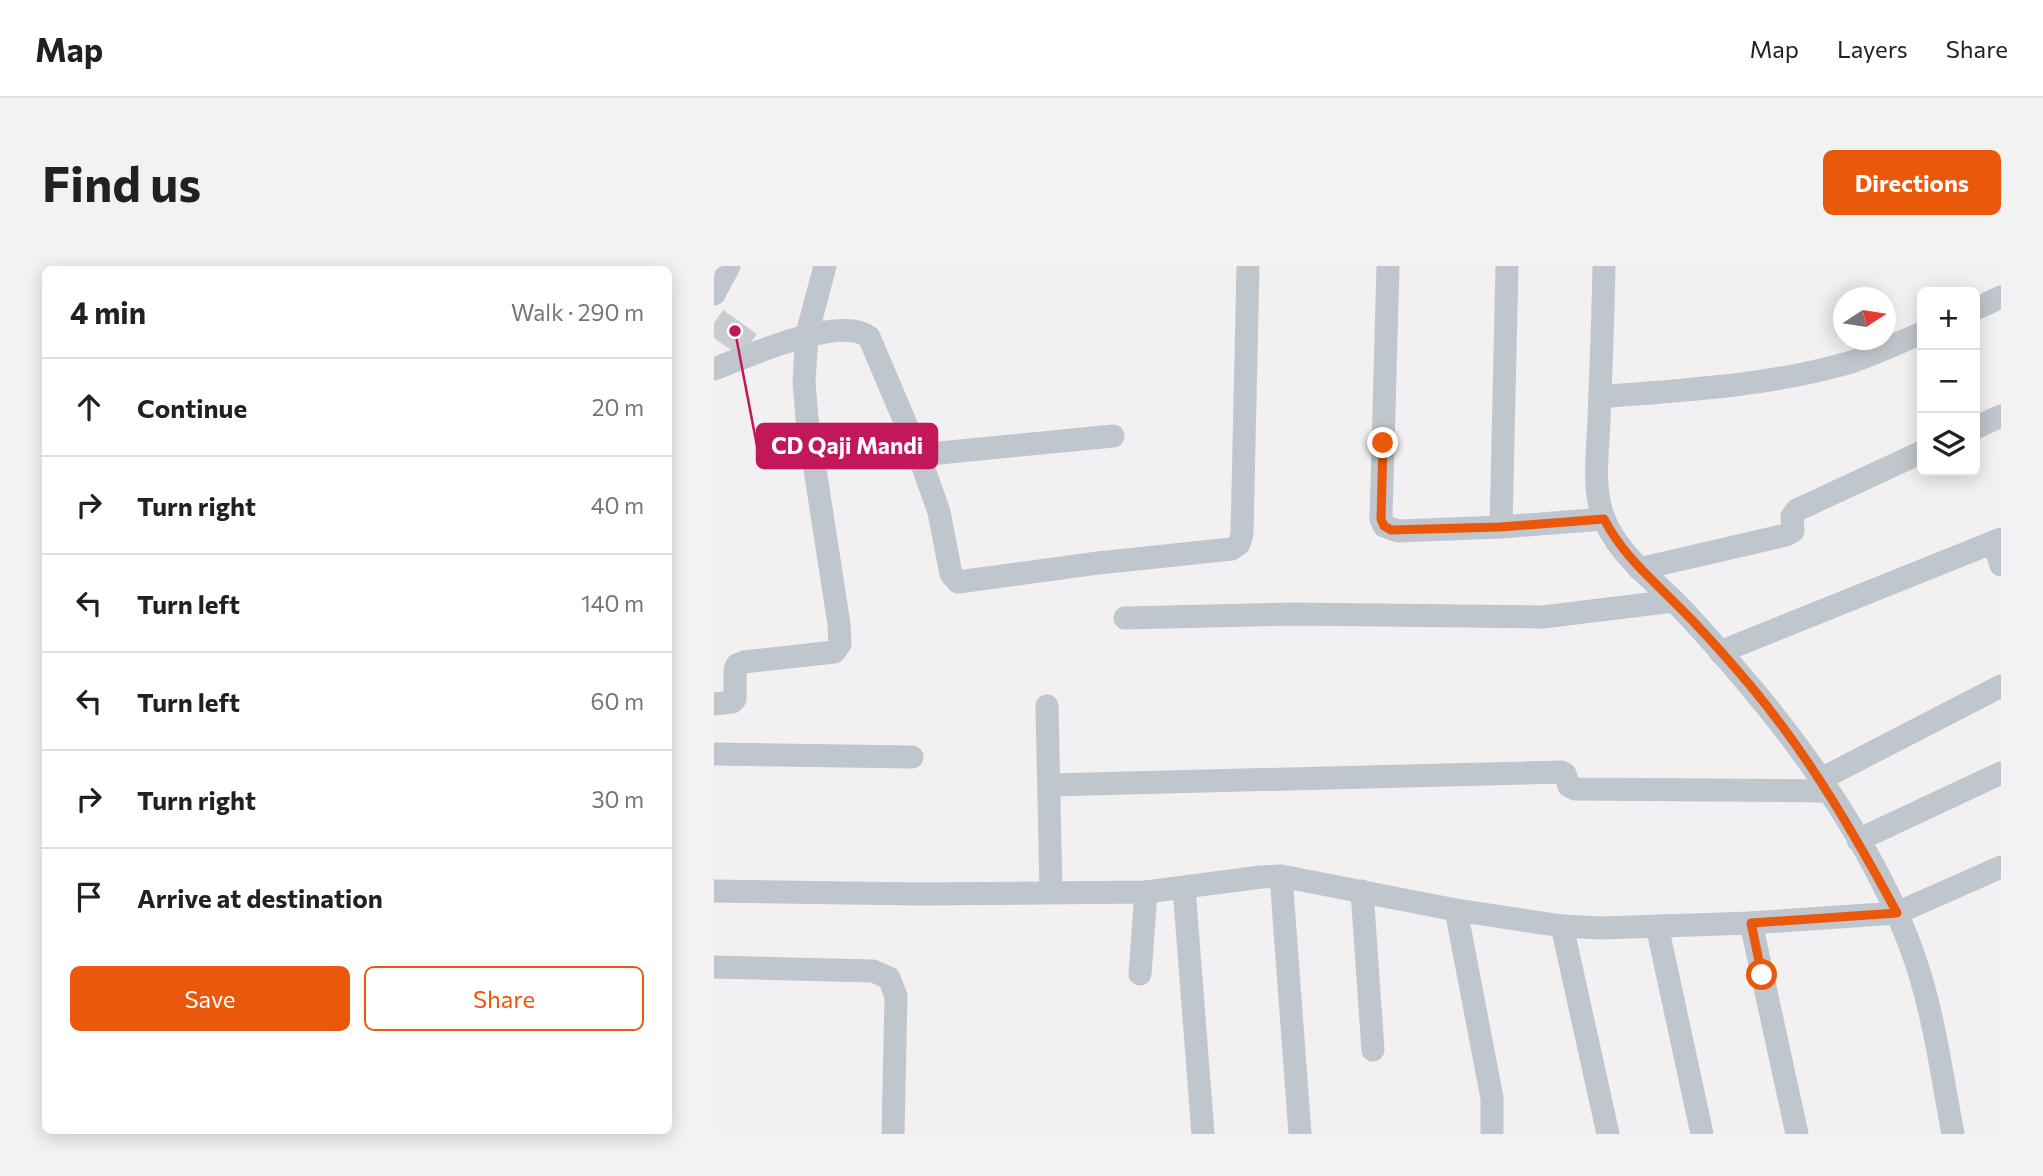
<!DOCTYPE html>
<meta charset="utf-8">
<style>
:root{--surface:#fff;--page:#f2f2f2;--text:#202124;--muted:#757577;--line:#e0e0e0;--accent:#ea580c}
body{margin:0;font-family:Commissioner,sans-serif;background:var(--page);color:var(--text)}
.controls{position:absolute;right:21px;top:21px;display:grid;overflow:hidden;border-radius:10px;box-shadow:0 4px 18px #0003}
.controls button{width:63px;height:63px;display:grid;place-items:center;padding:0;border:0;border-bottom:2px solid var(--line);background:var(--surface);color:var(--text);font:35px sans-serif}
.compass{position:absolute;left:1119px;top:21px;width:63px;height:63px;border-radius:50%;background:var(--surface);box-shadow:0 4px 18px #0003;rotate:78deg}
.stop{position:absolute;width:21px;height:21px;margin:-16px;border:5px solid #ea580c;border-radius:50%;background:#fff}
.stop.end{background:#ea580c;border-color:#fff;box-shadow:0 2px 7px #0008}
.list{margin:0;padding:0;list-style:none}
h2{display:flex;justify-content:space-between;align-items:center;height:91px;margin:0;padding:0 28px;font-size:30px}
h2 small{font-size:23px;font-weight:400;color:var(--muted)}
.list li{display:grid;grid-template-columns:46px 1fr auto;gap:21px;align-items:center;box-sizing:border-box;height:98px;padding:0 28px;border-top:2px solid var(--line)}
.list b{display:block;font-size:26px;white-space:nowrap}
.list em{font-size:23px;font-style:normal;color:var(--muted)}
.actions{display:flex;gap:14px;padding:21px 28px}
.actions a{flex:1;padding:16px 0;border:2px solid var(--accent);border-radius:10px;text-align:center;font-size:24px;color:var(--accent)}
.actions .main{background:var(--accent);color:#fff}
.icon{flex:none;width:38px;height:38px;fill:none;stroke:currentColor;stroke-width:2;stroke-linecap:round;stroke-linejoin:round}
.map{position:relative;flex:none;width:1287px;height:868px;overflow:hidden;border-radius:10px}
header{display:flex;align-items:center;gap:42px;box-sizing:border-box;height:98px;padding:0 35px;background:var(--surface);border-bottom:2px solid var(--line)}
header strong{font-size:33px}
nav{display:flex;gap:38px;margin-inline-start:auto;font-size:24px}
.intro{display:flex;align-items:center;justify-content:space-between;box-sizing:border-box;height:168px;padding:0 42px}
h1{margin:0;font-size:49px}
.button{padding:18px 32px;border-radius:10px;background:var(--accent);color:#fff;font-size:24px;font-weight:700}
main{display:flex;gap:42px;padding:0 42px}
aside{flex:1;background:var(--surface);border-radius:10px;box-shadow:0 4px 18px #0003}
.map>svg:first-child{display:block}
</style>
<header>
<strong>Map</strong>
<nav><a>Map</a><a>Layers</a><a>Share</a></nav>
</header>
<div class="intro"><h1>Find us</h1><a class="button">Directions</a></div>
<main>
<aside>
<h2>4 min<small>Walk · 290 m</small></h2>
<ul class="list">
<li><svg class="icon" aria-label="ahead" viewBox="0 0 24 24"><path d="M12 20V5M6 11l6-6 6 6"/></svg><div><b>Continue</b></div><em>20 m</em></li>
<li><svg class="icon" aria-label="right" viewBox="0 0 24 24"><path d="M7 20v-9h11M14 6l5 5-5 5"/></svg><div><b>Turn right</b></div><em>40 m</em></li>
<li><svg class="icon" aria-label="left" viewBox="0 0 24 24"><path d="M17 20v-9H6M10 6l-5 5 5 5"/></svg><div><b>Turn left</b></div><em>140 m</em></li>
<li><svg class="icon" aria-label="left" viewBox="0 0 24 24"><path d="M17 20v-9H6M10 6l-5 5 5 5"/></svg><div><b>Turn left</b></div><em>60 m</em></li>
<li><svg class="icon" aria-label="right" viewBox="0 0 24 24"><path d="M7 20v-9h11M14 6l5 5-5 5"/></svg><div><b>Turn right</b></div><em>30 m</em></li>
<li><svg class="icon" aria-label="arrive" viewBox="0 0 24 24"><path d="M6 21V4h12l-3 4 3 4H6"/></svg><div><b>Arrive at destination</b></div></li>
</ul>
<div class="actions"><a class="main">Save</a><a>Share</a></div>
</aside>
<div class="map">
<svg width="1287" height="868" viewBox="0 0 1287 868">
<rect width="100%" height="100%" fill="#f2f0f0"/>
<polygon fill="#cbccd2" points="9,44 43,68 27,91 0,72 0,57"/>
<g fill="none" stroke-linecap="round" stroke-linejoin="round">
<g stroke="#c0c6cd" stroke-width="23">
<polyline points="674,0 667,253 670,260 684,265 787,261 890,253"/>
<path d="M890,0C889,51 887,103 885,154C884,183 879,215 887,244C898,282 931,307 959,334C987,362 1014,394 1040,425C1107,505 1177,611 1207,712C1222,763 1229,816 1239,868"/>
<polyline points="0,28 15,0"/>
<polyline points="1261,43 1287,31"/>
<path d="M0,103C32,91 126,48 155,71L205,189L225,246L237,308L244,316L384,297L518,283L525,278L528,268L534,0"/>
<path d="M886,131C970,124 1053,120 1134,97C1159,89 1184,77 1208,67"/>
<polyline points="1261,162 1287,150"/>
<polyline points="205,189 399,170"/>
<polyline points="787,261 793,0"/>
<polyline points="1279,276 1287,299"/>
<polyline points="925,303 1072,269 1079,265 1078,250 1083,244 1208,186"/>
<polyline points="411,352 580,348 829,351 959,335"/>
<polyline points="1006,386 1287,273"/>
<polyline points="0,438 18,436 21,433 21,404 23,399 30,396 120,386 126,378 125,358 93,152 90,116 93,68 111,0"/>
<polyline points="333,440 337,626"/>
<polyline points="0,488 198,491"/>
<polyline points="1107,513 1287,420"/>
<polyline points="336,519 847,506 851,508 855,520 861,523 1114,525"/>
<polyline points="1144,574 1287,507"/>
<polyline points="567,610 586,868"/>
<polyline points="470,622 489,868"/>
<polyline points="0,625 206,628 432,626 547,611 567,610 742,644 848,660 887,662 1037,657 1183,647 1287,601"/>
<polyline points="648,625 659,784"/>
<polyline points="742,644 778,832 778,868"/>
<polyline points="1037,657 1083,868"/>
<polyline points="848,660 894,868"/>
<polyline points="943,660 988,868"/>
<polyline points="0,701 159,705 175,712 182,730 179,868"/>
<polyline points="426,708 432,626"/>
</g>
</g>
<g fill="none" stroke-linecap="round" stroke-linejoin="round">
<path stroke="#ea580c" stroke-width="9" d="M669,177L667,253L670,260L677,264L786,261L890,253C907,286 932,308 958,334C987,362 1014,393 1040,424C1097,493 1141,569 1183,647L1037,657L1048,709"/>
</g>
<path fill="none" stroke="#c2185b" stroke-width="2.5" d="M21 65L43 180"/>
<circle fill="#c2185b" stroke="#fff" stroke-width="2.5" cx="21" cy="65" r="7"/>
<rect fill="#c2185b" stroke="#c2185b" stroke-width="2.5" x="43" y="158" width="180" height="44" rx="7"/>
<g font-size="23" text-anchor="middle" font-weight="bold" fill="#fff">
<text x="133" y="188">CD Qaji Mandi</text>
</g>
</svg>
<div class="controls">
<button>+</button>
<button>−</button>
<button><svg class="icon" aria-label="layers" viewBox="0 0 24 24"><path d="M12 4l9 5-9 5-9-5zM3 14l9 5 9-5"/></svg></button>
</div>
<svg class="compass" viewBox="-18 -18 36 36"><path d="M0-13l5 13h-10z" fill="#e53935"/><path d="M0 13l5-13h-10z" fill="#757577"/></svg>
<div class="stop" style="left:1048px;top:709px"></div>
<div class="stop end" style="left:669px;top:177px"></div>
</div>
</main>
